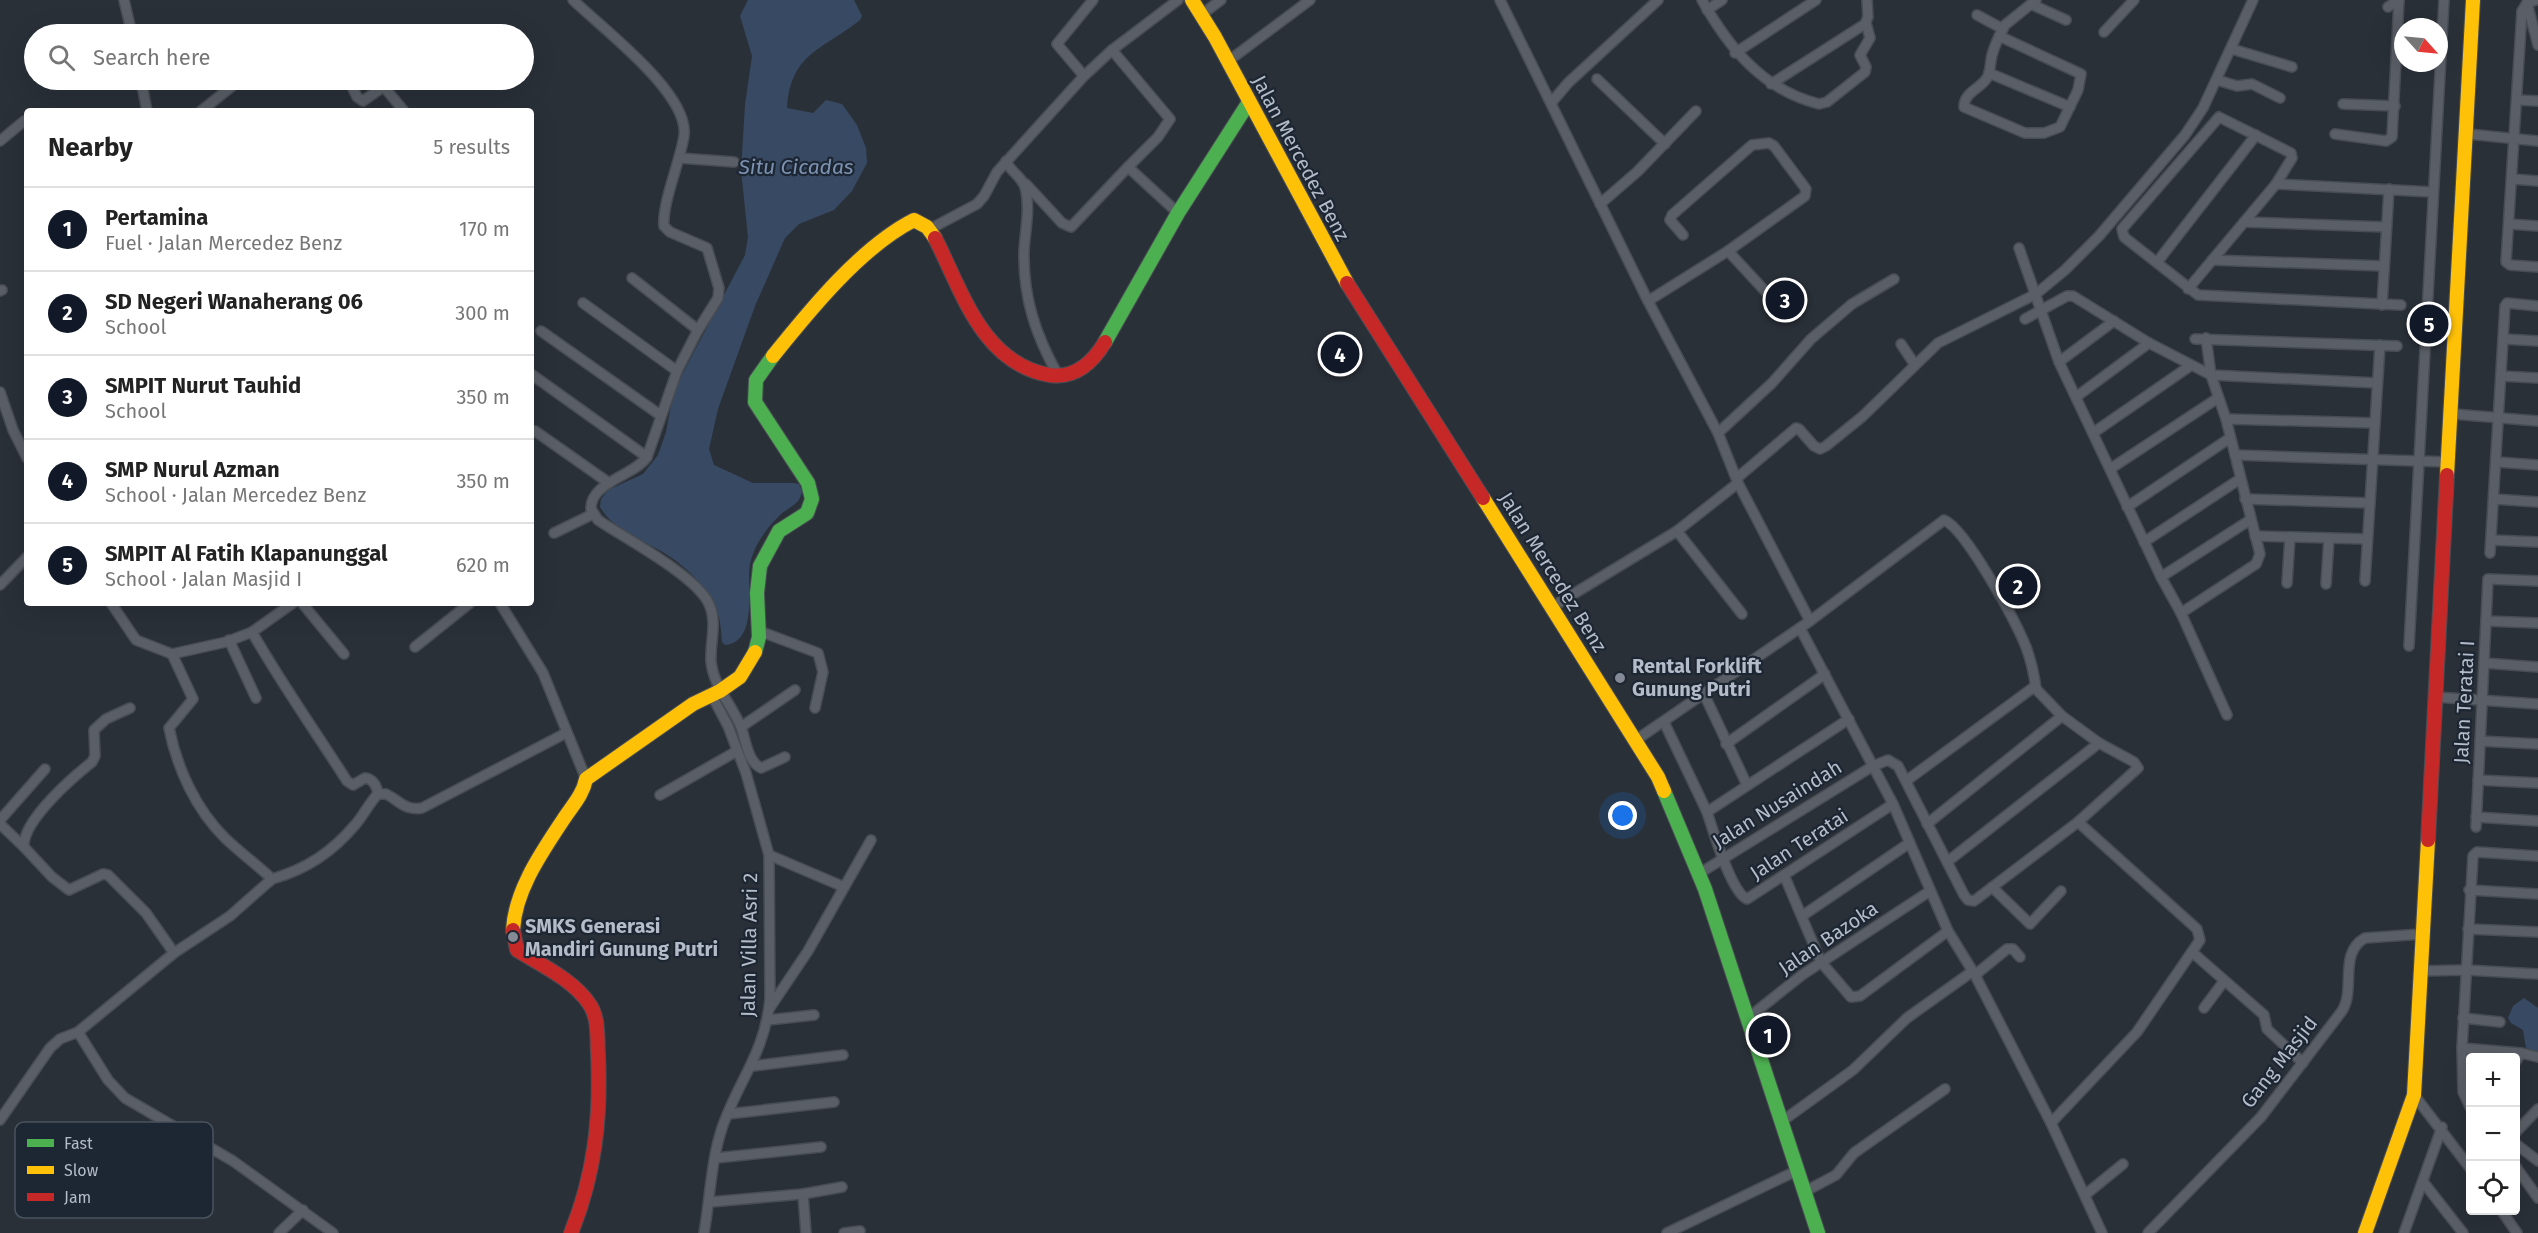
<!DOCTYPE html>
<meta charset="utf-8">
<style>
:root{--surface:#fff;--page:#f2f2f2;--text:#222;--muted:#767676;--line:#e0e0e0;--accent:#111827}
body{margin:0;font-family:"Fira Sans",sans-serif;background:var(--page);color:var(--text)}
.controls{position:absolute;right:18px;bottom:18px;display:grid;overflow:hidden;border-radius:6px;box-shadow:0 6px 24px #0002}
.controls button{width:54px;height:54px;display:grid;place-items:center;padding:0;border:0;border-bottom:2px solid var(--line);background:var(--surface);color:var(--text);font:30px sans-serif}
.compass{position:absolute;left:2394px;top:18px;width:54px;height:54px;border-radius:50%;background:var(--surface);box-shadow:0 6px 24px #0002;rotate:117deg}
.you{position:absolute;left:1623px;top:816px;width:21px;height:21px;margin:-15px;border:4px solid #fff;border-radius:50%;background:#1a73e8;box-shadow:0 0 0 9px #1a73e833}
.badge{display:grid;place-items:center;width:39px;height:39px;border-radius:50%;background:var(--accent);color:#fff;font-size:20px;font-weight:700}
.pin{position:absolute;translate:-50% -50%;border:3px solid #fff;box-shadow:0 2px 6px #0006}
.list{margin:0;padding:0;list-style:none}
h2{display:flex;justify-content:space-between;align-items:center;height:78px;margin:0;padding:0 24px;font-size:26px}
h2 small{font-size:20px;font-weight:400;color:var(--muted)}
.list li{display:grid;grid-template-columns:39px 1fr auto;gap:18px;align-items:center;box-sizing:border-box;height:84px;padding:0 24px;border-top:2px solid var(--line)}
.list b{display:block;font-size:22px;white-space:nowrap}
.list p{margin:0;font-size:20px;white-space:nowrap;color:var(--muted)}
.list em{font-size:20px;font-style:normal;color:var(--muted)}
.icon{flex:none;width:33px;height:33px;fill:none;stroke:currentColor;stroke-width:2;stroke-linecap:round;stroke-linejoin:round}
.map{position:relative;flex:none;width:2538px;height:1233px;overflow:hidden}
.search{position:absolute;background:var(--surface);box-shadow:0 6px 24px #0002;left:24px;top:24px;width:510px;height:66px;display:flex;align-items:center;gap:15px;box-sizing:border-box;padding:0 21px;border-radius:33px;color:var(--muted);font-size:22px}
.panel{position:absolute;background:var(--surface);box-shadow:0 6px 24px #0002;left:24px;top:108px;width:510px;height:498px;border-radius:6px}
.map>svg:first-child{display:block}
</style>
<div class="map">
<svg width="2538" height="1233" viewBox="0 0 2538 1233">
<rect width="100%" height="100%" fill="#2a3038"/>
<g fill="#384963">
<path d="M748,0H854L862,16L860,20C823,50 791,52 787,108L813,113L826,100L842,104L857,125L866,148L867,163L852,191L834,210L799,224L785,238L755,306L718,409L709,449L714,465L753,483H794L799,484L802,491C800,506 787,507 778,517C765,530 754,546 750,564C746,586 759,642 725,645L722,642C721,633 721,623 718,615C710,588 683,563 659,550C637,538 613,529 600,507L601,499L608,490L643,474L658,455L666,432L674,390L745,255L748,237L741,170L745,105L752,56L740,16Z"/>
<polygon points="2524,998 2538,1008 2538,1054 2526,1048 2523,1030 2511,1023 2508,1018 2513,1006"/>
</g>
<g fill="none" stroke-linecap="round" stroke-linejoin="round">
<g stroke="#484c53" stroke-width="12">
<g id="street">
<polyline points="124,0 132,34"/>
<path d="M573,0C602,28 690,94 684,136C680,162 662,203 664,226L670,232L707,248L719,288L718,298L698,330L677,371L647,457C634,476 590,482 591,509L598,520C626,539 693,574 708,602C718,621 710,641 711,661C713,686 732,705 741,727C746,740 747,761 761,768L785,757"/>
<polyline points="1500,0 1648,301 1718,433 1738,483 1810,621"/>
<path d="M1702,0C1729,48 1763,90 1819,104L1827,102L1865,72L1866,67L1860,55L1870,38L1866,23"/>
<polyline points="2536,0 2527,3 2522,11 2506,262 2510,265 2538,267"/>
<polyline points="2527,3 2538,45"/>
<polyline points="2033,5 2066,20"/>
<polyline points="2388,7 2399,0"/>
<polyline points="1707,10 1722,0"/>
<polyline points="1201,15 1221,0"/>
<polyline points="1977,15 2003,29"/>
<polyline points="2104,32 2134,0"/>
<path d="M1999,36L2081,74L2078,90L2060,127L2044,133H2025L1964,107C1964,92 1980,89 1987,78C1991,71 1990,62 1992,55C1995,44 2000,34 2005,25L2036,0"/>
<polyline points="2232,49 2292,67"/>
<polyline points="1112,50 1170,119 1158,137 1128,167"/>
<polyline points="1735,53 1816,0"/>
<polyline points="1227,62 1310,0"/>
<polyline points="1989,73 2070,107"/>
<polyline points="1084,76 1057,44 1093,0"/>
<polyline points="1597,79 1665,144"/>
<polyline points="141,80 147,111"/>
<polyline points="349,80 357,97 363,101 393,80"/>
<polyline points="2217,80 2237,86 2252,84 2280,98"/>
<polyline points="1771,84 1865,24 1868,17 1867,0"/>
<polyline points="384,87 404,111"/>
<polyline points="2518,100 2538,101"/>
<polyline points="1551,103 1568,83 1658,0"/>
<polyline points="2343,104 2395,106"/>
<polyline points="201,111 236,83 245,80"/>
<polyline points="2335,134 2386,141 2392,137 2399,0"/>
<polyline points="2468,134 2538,141"/>
<polyline points="0,141 24,121"/>
<polyline points="679,158 734,162"/>
<path d="M1006,161C1010,172 1024,177 1026,191C1030,211 1025,231 1024,251C1023,298 1036,336 1058,375"/>
<polyline points="2513,179 2538,181"/>
<polyline points="1026,184 1062,223 1071,227 1128,167 1178,213"/>
<polyline points="2276,184 2433,192"/>
<polyline points="1600,204 1637,172 1696,111"/>
<polyline points="2244,222 2386,227"/>
<polyline points="2509,224 2538,226"/>
<polyline points="930,229 977,204 984,196 997,172 1084,76 1112,50 1178,0"/>
<polyline points="2019,248 2059,362 2161,577 2181,613 2227,715"/>
<polyline points="1728,251 1766,292"/>
<polyline points="2212,260 2384,266"/>
<polyline points="2158,261 2256,135"/>
<polyline points="632,278 698,330"/>
<polyline points="2188,289 2276,184 2292,158 2291,153 2219,117 2122,229 2124,237 2198,295 2401,305"/>
<polyline points="0,291 2,290"/>
<polyline points="1648,301 1728,251 1805,196 1806,189 1774,146 1769,143 1752,145 1672,215 1670,220 1683,235"/>
<polyline points="583,303 677,371"/>
<polyline points="2382,305 2389,189"/>
<polyline points="2025,319 2067,296 2073,296 2149,343 2211,375 2377,383"/>
<polyline points="541,331 660,415"/>
<polyline points="2195,339 2397,346"/>
<polyline points="2504,339 2538,341"/>
<polyline points="1901,344 1915,365"/>
<polyline points="2059,362 2114,321"/>
<polyline points="531,374 647,457"/>
<polyline points="2501,376 2538,378"/>
<polyline points="0,392 13,430 27,458"/>
<polyline points="2076,397 2149,343"/>
<polyline points="2453,414 2538,421"/>
<polyline points="2226,419 2375,423"/>
<polyline points="535,431 609,483"/>
<polyline points="1718,433 1772,383 1811,339 1852,304 1894,279"/>
<polyline points="2093,433 2190,366"/>
<polyline points="2235,455 2449,462"/>
<polyline points="2497,462 2538,465"/>
<polyline points="2110,469 2218,398"/>
<polyline points="1737,478 1796,428 1799,429 1814,446 1820,449 1826,446 1863,416 1938,343 2036,294 2065,270 2099,236 2185,135 2203,108 2253,0"/>
<polyline points="2245,499 2370,503"/>
<polyline points="2494,499 2538,502"/>
<polyline points="2127,507 2230,438"/>
<polyline points="1677,531 1742,614"/>
<polyline points="554,533 593,514"/>
<polyline points="2255,536 2367,539"/>
<polyline points="2491,540 2538,542"/>
<polyline points="2144,542 2240,479"/>
<polyline points="2490,553 2505,306 2507,303 2538,306"/>
<polyline points="2161,577 2250,520"/>
<polyline points="2365,581 2380,345"/>
<polyline points="2287,583 2290,537"/>
<polyline points="2326,584 2329,538"/>
<polyline points="0,585 27,557"/>
<polyline points="111,603 136,640 172,654 226,642 252,632 293,603"/>
<polyline points="302,603 344,654"/>
<polyline points="500,603 543,673 586,779"/>
<polyline points="1552,607 1677,531 1738,483"/>
<polyline points="2181,613 2256,564 2260,554 2226,419 2211,375 2206,338"/>
<polyline points="2486,621 2538,623"/>
<polyline points="1800,628 1893,804 1948,931 1975,975 2051,1123 2102,1233"/>
<polyline points="759,631 818,653 823,672 815,708"/>
<path d="M252,632C281,683 315,731 347,781L353,785L365,778C373,779 377,786 378,794"/>
<polyline points="229,640 256,698"/>
<polyline points="2409,646 2444,0"/>
<polyline points="415,647 470,603"/>
<path d="M172,654L193,699L169,728C177,768 196,810 226,839C241,853 257,865 272,879C307,869 332,852 355,825C364,815 369,803 378,794H386C400,801 405,811 422,808L566,733"/>
<polyline points="2484,663 2538,667"/>
<polyline points="1704,694 1747,785"/>
<polyline points="2435,697 2538,704"/>
<path d="M130,708L106,719L94,730L95,756L92,762C73,777 22,821 24,847L52,877L69,890L103,874L108,875L146,913L174,953"/>
<polyline points="1664,722 1707,812 1849,719"/>
<polyline points="741,727 795,690"/>
<path d="M1636,740L1810,621L1944,520C1966,529 2016,622 2026,647C2031,660 2034,674 2036,688"/>
<polyline points="2480,741 2538,744"/>
<polyline points="1726,744 1825,674"/>
<polyline points="2478,780 2538,783"/>
<polyline points="660,795 737,751"/>
<path d="M1707,812C1713,830 1731,892 1747,899L1893,804"/>
<polyline points="2476,817 2538,821"/>
<polyline points="0,820 45,769"/>
<polyline points="0,824 24,847"/>
<polyline points="1927,824 2062,716"/>
<polyline points="2476,827 2488,579 2538,581"/>
<polyline points="769,855 844,887"/>
<polyline points="1947,862 2099,743"/>
<polyline points="1700,873 1873,766 1888,760 1898,766 1964,895 1968,900 1974,901 2078,822 2138,768 2134,762 2099,743 2062,716 2034,687 1906,781"/>
<polyline points="1784,875 1821,962 1851,997 1860,996 1948,931"/>
<polyline points="1992,887 2030,924 2061,891"/>
<polyline points="2469,890 2538,894"/>
<polyline points="1802,916 1908,844"/>
<polyline points="2468,929 2538,932"/>
<polyline points="2192,952 2264,1015 2267,1029 2303,1063"/>
<polyline points="2421,971 2466,970 2538,974"/>
<polyline points="1975,975 2007,949 2013,949 2020,957"/>
<polyline points="2204,1008 2224,981"/>
<polyline points="769,1009 808,951 871,840"/>
<polyline points="1748,1018 1802,975 1930,891"/>
<polyline points="2463,1018 2500,1022"/>
<polyline points="768,1020 814,1015"/>
<polyline points="78,1032 174,953 230,916 272,879"/>
<polyline points="2462,1048 2521,1053 2516,1061"/>
<polyline points="2521,1053 2538,1057"/>
<polyline points="753,1066 843,1055"/>
<polyline points="2414,1095 2470,1168"/>
<polyline points="2470,1107 2463,1092 2462,1048 2473,856 2477,852 2538,856"/>
<polyline points="728,1114 834,1102"/>
<polyline points="0,1120 50,1048 60,1039 78,1032 108,1080 125,1098 233,1161 333,1233"/>
<polyline points="1781,1122 1853,1070 1907,1018 1973,971"/>
<polyline points="2051,1123 2137,1032 2200,940 2197,929 2078,822"/>
<polyline points="2516,1132 2538,1109"/>
<polyline points="2516,1144 2538,1161"/>
<polyline points="716,1158 821,1147"/>
<polyline points="2516,1167 2538,1198"/>
<polyline points="2424,1183 2463,1233"/>
<polyline points="1804,1192 1836,1175 1854,1153 1945,1089"/>
<polyline points="803,1194 806,1233"/>
<polyline points="2085,1195 2123,1164"/>
<polyline points="710,1202 803,1194 842,1187"/>
<polyline points="2501,1210 2517,1233"/>
<polyline points="279,1233 303,1210"/>
<path d="M704,1233C710,1199 711,1161 722,1128C738,1081 765,1053 770,999L769,855L746,773L728,726L711,694"/>
<polyline points="844,1233 860,1231"/>
<polyline points="1667,1233 1796,1171"/>
<path d="M2148,1233L2261,1117L2342,1011C2356,989 2338,953 2365,938L2422,934"/>
<polyline points="2404,1233 2442,1127"/>
</g>
</g>
<g stroke="#484c53" stroke-width="16">
<g id="fast">
<polyline points="1105,342 1178,213 1249,102"/>
<polyline points="755,652 759,637 757,593 760,566 779,531 807,513 812,499 808,483 755,402 756,380 773,356"/>
<polyline points="1664,791 1705,889 1818,1233"/>
</g>
</g>
<g stroke="#484c53" stroke-width="16">
<g id="slow">
<polyline points="1192,0 1215,37 1347,283"/>
<path d="M773,356C810,310 861,247 914,220L927,227L935,238"/>
<polyline points="2447,475 2473,0"/>
<polyline points="1483,498 1658,777 1664,791"/>
<path d="M513,930C515,890 542,852 563,820C572,806 583,795 586,779L693,704L720,691L740,677L755,652"/>
<polyline points="2365,1233 2414,1095 2428,840"/>
</g>
</g>
<g stroke="#484c53" stroke-width="16">
<g id="jam">
<path d="M935,238C962,291 982,363 1049,375C1075,379 1093,362 1105,342"/>
<polyline points="1347,283 1483,498"/>
<polyline points="2428,840 2447,475"/>
<path d="M513,930L517,950C541,965 574,980 590,1005C599,1019 597,1038 598,1054C601,1117 595,1174 571,1233"/>
</g>
</g>
<use href="#street" stroke="#5a5e66" stroke-width="9"/>
<use href="#fast" stroke="#4caf50" stroke-width="14"/>
<use href="#slow" stroke="#ffc107" stroke-width="14"/>
<use href="#jam" stroke="#c62828" stroke-width="14"/>
</g>
<g fill="#848b96" stroke="#1d2633" stroke-width="2">
<circle cx="1620" cy="678" r="6"/>
<circle cx="513" cy="937" r="6"/>
</g>
<g text-anchor="middle" stroke-width="4.5" stroke-linejoin="round" paint-order="stroke">
<g font-size="20" fill="#b4bcc9" stroke="#1d2633">
<text transform="translate(1301 158) rotate(62)" y="7">Jalan Mercedez Benz</text>
<text transform="translate(1553 572) rotate(58)" y="7">Jalan Mercedez Benz</text>
<text transform="translate(2464 702) rotate(-87)" y="7">Jalan Teratai I</text>
<text transform="translate(1777 804) rotate(-32)" y="7">Jalan Nusaindah</text>
<text transform="translate(1799 844) rotate(-33)" y="7">Jalan Teratai</text>
<text transform="translate(1828 938) rotate(-34)" y="7">Jalan Bazoka</text>
<text transform="translate(749 945) rotate(-89)" y="7">Jalan Villa Asri 2</text>
<text transform="translate(2279 1062) rotate(-52)" y="7">Gang Masjid</text>
</g>
<g font-size="20" font-weight="bold" fill="#b4bcc9" stroke="#1d2633" text-anchor="start">
<text x="1632" y="673">Rental Forklift<tspan x="1632" dy="23">Gunung Putri</tspan></text>
<text x="525" y="933">SMKS Generasi<tspan x="525" dy="23">Mandiri Gunung Putri</tspan></text>
</g>
<g font-size="21" font-style="italic" fill="#7c92b1" stroke="#1d2633">
<text x="796" y="174">Situ Cicadas</text>
</g>
</g>
<rect x="15" y="1122" width="198" height="96" rx="9" fill="#1d2633" stroke="#4a5360" stroke-width="1.5"/>
<rect x="27" y="1139" width="27" height="8" fill="#4caf50"/>
<rect x="27" y="1166" width="27" height="8" fill="#ffc107"/>
<rect x="27" y="1193" width="27" height="8" fill="#c62828"/>
<g font-size="16" fill="#b4bcc9">
<text x="64" y="1149">Fast</text>
<text x="64" y="1176">Slow</text>
<text x="64" y="1203">Jam</text>
</g>
</svg>
<div class="controls">
<button>+</button>
<button>−</button>
<button><svg class="icon" aria-label="locate" viewBox="0 0 24 24"><circle cx="12" cy="12" r="6"/><path d="M12 2v4M12 18v4M2 12h4M18 12h4"/></svg></button>
</div>
<svg class="compass" viewBox="-18 -18 36 36"><path d="M0-13l5 13h-10z" fill="#e53935"/><path d="M0 13l5-13h-10z" fill="#767676"/></svg>
<div class="you"></div>
<div class="pin badge" style="left:1768px;top:1035px">1</div>
<div class="pin badge" style="left:2018px;top:586px">2</div>
<div class="pin badge" style="left:1785px;top:300px">3</div>
<div class="pin badge" style="left:1340px;top:354px">4</div>
<div class="pin badge" style="left:2429px;top:324px">5</div>
<div class="search"><svg class="icon" aria-label="search" viewBox="0 0 24 24"><circle cx="10" cy="10" r="6"/><path d="M15 15l6 6"/></svg>Search here</div>
<section class="panel">
<h2>Nearby<small>5 results</small></h2>
<ul class="list">
<li><span class="badge">1</span><div><b>Pertamina</b><p>Fuel · Jalan Mercedez Benz</p></div><em>170 m</em></li>
<li><span class="badge">2</span><div><b>SD Negeri Wanaherang 06</b><p>School</p></div><em>300 m</em></li>
<li><span class="badge">3</span><div><b>SMPIT Nurut Tauhid</b><p>School</p></div><em>350 m</em></li>
<li><span class="badge">4</span><div><b>SMP Nurul Azman</b><p>School · Jalan Mercedez Benz</p></div><em>350 m</em></li>
<li><span class="badge">5</span><div><b>SMPIT Al Fatih Klapanunggal</b><p>School · Jalan Masjid I</p></div><em>620 m</em></li>
</ul>
</section>
</div>
